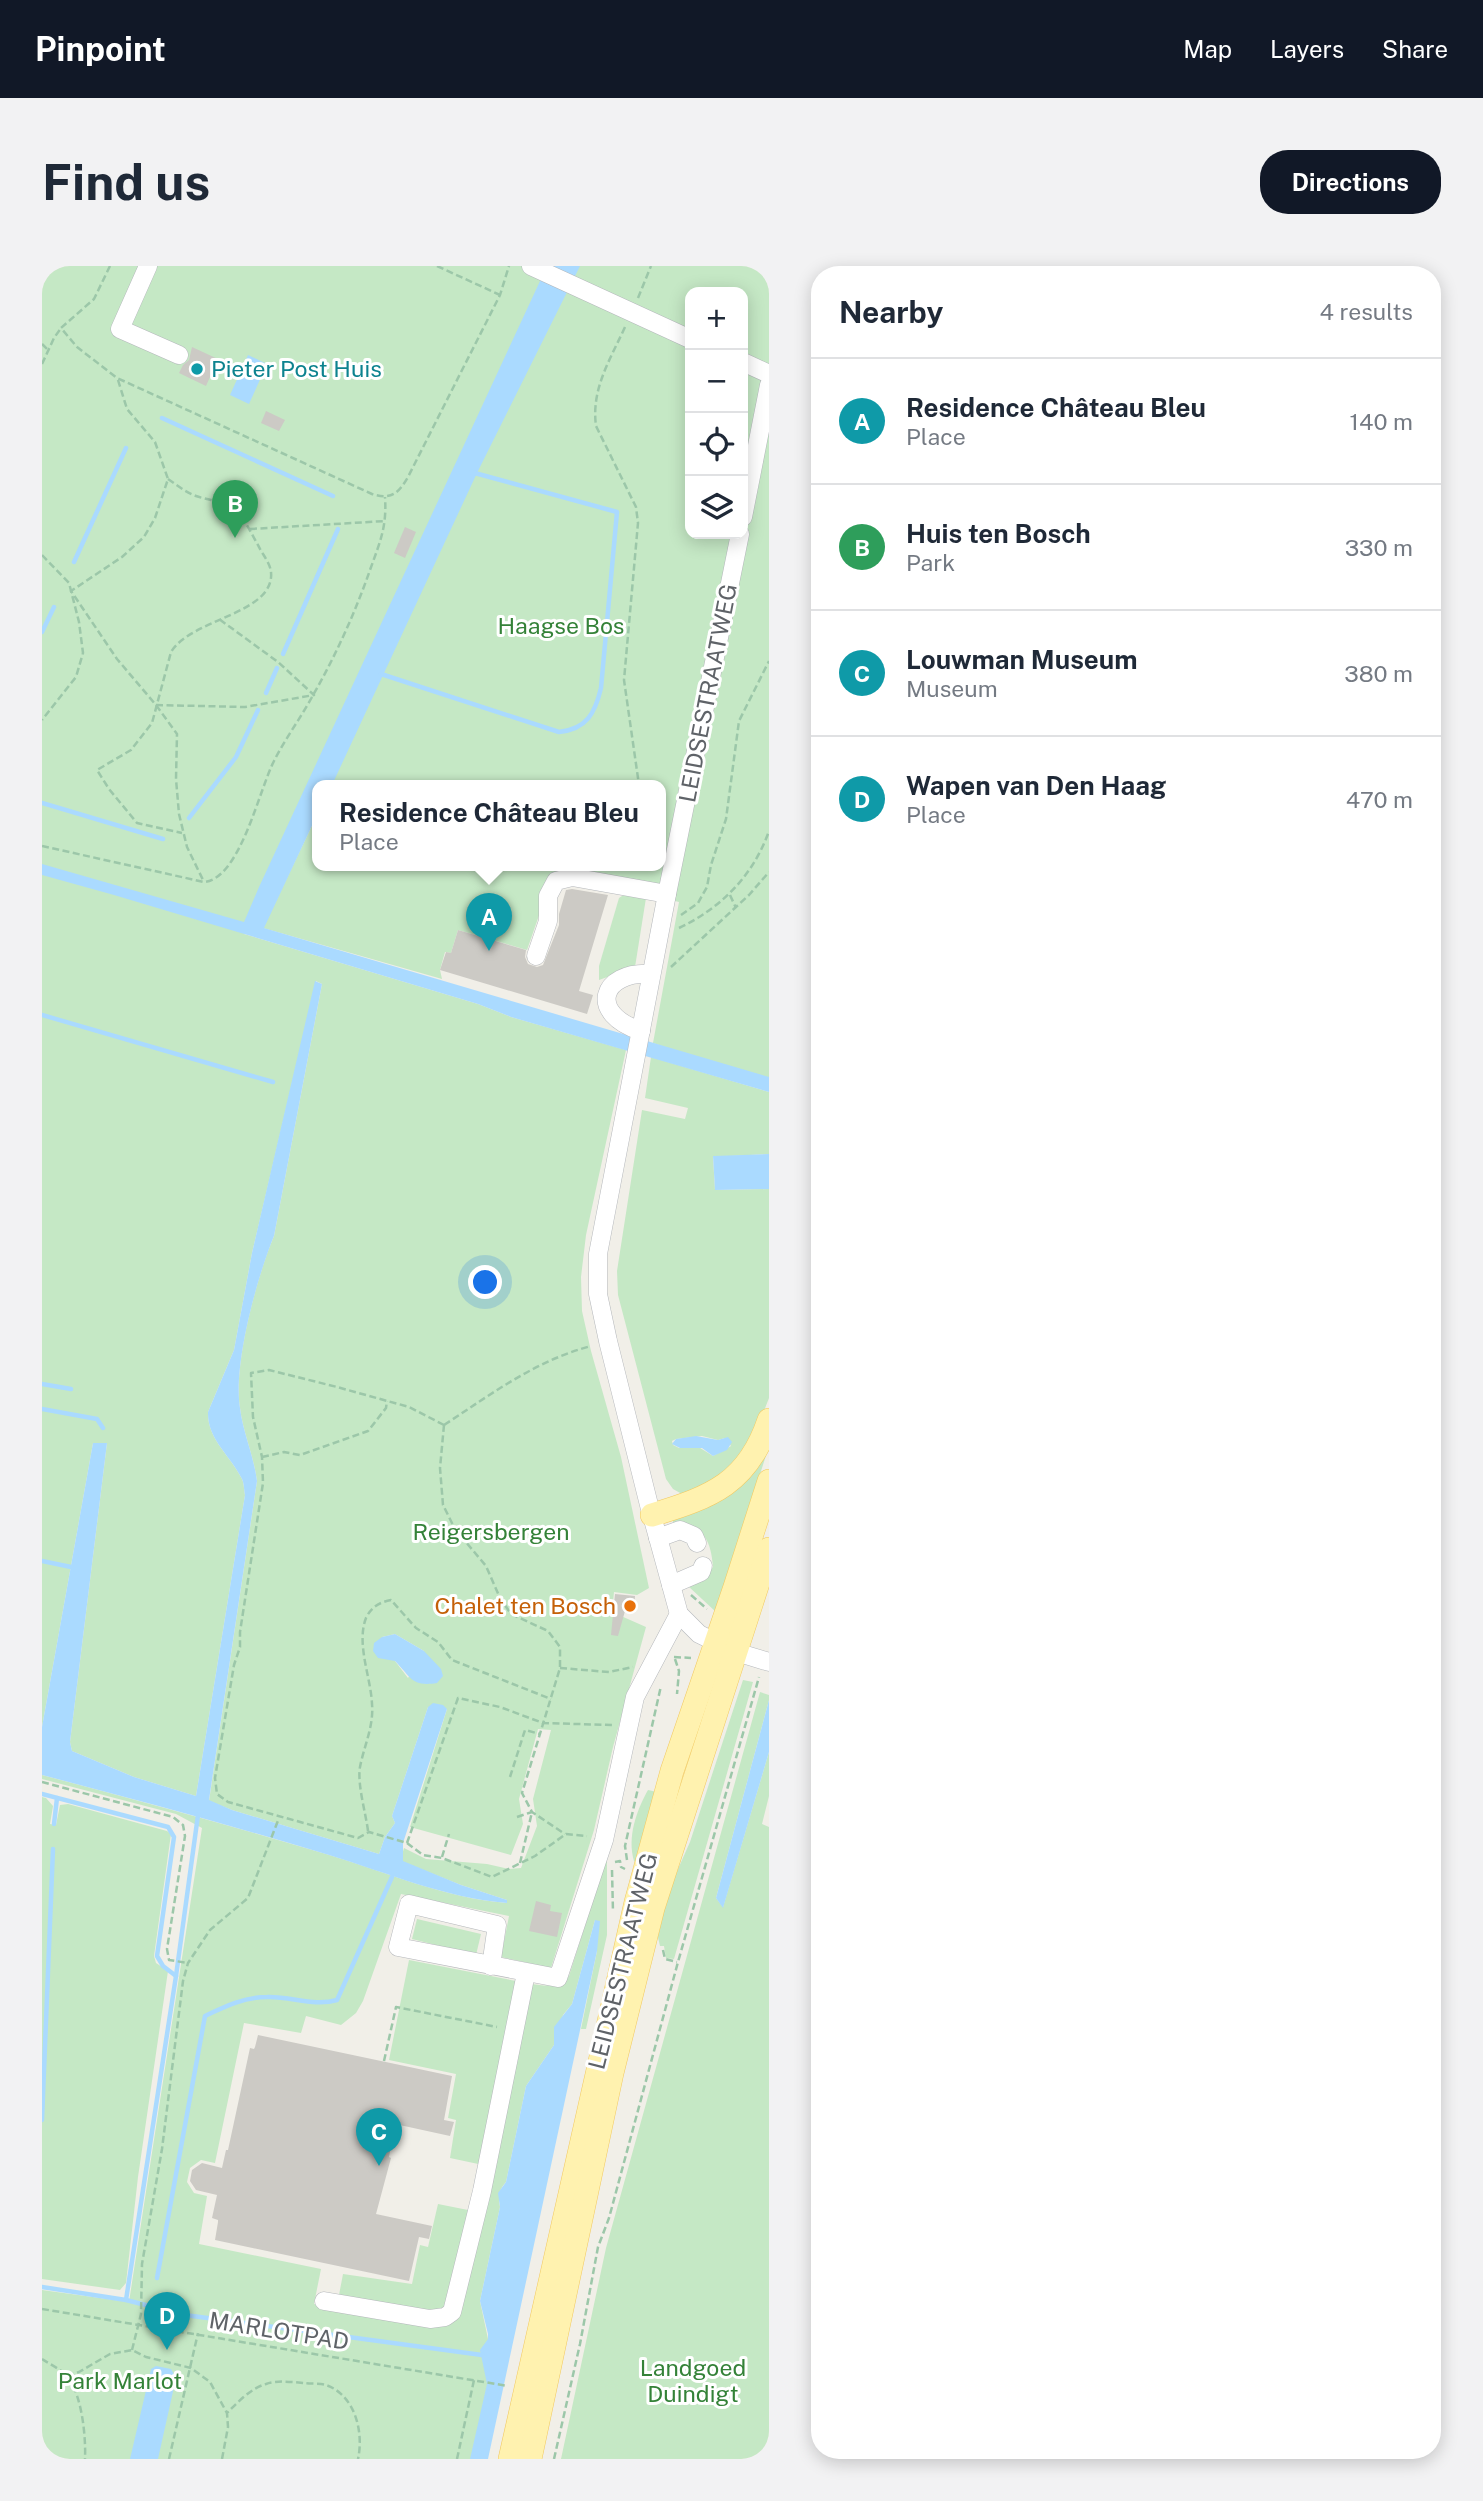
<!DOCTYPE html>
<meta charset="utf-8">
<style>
:root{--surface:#fff;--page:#f2f2f3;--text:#1f2937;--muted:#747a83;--line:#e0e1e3;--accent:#111827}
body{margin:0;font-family:"Public Sans",sans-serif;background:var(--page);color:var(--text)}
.controls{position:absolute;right:21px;top:21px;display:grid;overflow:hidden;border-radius:14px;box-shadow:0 4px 18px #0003}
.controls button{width:63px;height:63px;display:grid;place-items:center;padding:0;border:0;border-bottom:2px solid var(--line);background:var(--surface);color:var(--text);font:35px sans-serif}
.you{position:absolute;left:444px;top:1017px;width:24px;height:24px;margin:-18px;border:5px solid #fff;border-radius:50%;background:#1a73e8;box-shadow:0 0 0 10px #1a73e833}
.badge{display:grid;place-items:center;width:46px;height:46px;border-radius:50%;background:var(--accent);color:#fff;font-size:23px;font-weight:700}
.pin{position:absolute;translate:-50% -58px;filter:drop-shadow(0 2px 4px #0008)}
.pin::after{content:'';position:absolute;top:37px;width:24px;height:21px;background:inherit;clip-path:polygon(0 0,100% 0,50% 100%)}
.popup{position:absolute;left:270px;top:514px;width:354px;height:91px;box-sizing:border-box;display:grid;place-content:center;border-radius:14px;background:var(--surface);filter:drop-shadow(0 2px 5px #0005);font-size:23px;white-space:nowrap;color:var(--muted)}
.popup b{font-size:26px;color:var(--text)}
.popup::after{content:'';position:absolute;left:50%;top:100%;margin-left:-14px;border:14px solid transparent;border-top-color:var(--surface)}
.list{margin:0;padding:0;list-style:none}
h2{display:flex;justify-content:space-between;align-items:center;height:91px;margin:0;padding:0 28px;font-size:30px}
h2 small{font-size:23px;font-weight:400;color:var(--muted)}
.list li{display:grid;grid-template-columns:46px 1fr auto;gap:21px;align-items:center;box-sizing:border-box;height:126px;padding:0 28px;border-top:2px solid var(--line)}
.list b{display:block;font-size:26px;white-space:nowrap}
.list p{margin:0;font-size:23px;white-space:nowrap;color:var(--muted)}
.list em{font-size:23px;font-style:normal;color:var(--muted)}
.icon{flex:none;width:38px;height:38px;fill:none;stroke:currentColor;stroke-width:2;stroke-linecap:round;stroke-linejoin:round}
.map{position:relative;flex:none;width:727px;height:2193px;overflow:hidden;border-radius:28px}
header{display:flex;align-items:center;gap:42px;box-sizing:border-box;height:98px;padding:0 35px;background:var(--accent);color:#fff}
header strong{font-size:33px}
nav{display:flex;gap:38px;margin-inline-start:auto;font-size:24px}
.intro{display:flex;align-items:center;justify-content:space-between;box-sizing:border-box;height:168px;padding:0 42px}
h1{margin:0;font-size:49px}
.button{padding:18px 32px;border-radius:28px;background:var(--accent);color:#fff;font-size:24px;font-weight:700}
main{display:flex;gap:42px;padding:0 42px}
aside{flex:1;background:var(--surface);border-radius:28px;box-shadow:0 4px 18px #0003}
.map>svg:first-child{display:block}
</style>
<header>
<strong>Pinpoint</strong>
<nav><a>Map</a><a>Layers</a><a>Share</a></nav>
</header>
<div class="intro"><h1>Find us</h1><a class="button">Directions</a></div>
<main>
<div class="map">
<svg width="727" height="2193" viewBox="0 0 727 2193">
<rect width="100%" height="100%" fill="#f1efe8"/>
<g fill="#c5e8c5" fill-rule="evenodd">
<path d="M0,0H727V817L611,777L637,636L512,606L485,684L416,664L409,687L403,686L398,704L400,713L221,662L275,549L276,599H618V519H276L202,668L436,738L469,751L584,784L544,969L539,1011L540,1045L549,1085L579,1191L607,1322L595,1329L572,1326L570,1346L604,1361L571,1481L552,1564L509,1702L459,1691L467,1650L359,1628L321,1735L314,1747L299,1759L264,1750L259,1767L202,1757L173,1897L159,1894L148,1902L145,1916L152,1927L165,1930L157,1978L279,2003L272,2038L399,2057L489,1718C505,1720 515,1722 527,1710L565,1591V1669L544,1763H539L555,1685L553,1654L530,1738L521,1749L512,1779L484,1820L464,1916C457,1923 456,1932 458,1941L438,2035L446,2073L459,2095L438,2193H0V2024L87,2036L160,1562L134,1548L0,1513V1509C95,1534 190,1560 284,1588C344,1606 402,1632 465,1637V1634L419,1619L361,1596L360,1589L362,1582L384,1593L445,1598L467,1603L479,1602L495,1560L491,1533L509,1464L496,1463L477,1533L481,1558L469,1589L368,1561L405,1443L386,1441L350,1550L353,1557L343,1571L337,1588L190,1544L167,1535L215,1215C212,1190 201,1167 198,1142C191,1099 215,1010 232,970L280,718L274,715L210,987L192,1084L166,1146C165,1173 189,1190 200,1213C202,1217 202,1224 203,1229L154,1530L92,1511L30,1485L28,1476L65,1177H51L0,1461ZM648,26H701V268H648ZM353,1368L382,1385L366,1412L353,1395L340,1371Z"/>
<polygon points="583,628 604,632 593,701 557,714 557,700 577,632"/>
<path d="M609,791L727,826V888L671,891L673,924L727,923V1132L709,1178L684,1207L655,1225L640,1228L631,1223L624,1213L576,1029L575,1005L600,844L643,853L646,842L603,832ZM660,1170L676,1174L683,1172L689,1180L671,1190L655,1180L637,1182L631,1179L630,1175L634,1173Z"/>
<path d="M727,1180L674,1346L646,1320L659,1313L671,1301C669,1272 660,1259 631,1257V1253Z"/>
<polygon points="701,1414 711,1416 632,1693 624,1692 622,1680 618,1680 614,1663 628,1621 648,1576"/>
<polygon points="718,1426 727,1429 727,1434 674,1632 681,1641 727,1486 727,1530 720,1558 727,1561 727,2193 519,2193 564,1982"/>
<path d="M606,1524L615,1526L596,1598L592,1595C585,1572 594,1545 606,1524Z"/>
<polygon points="0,1531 4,1532 11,1540 8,1558 14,1559 18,1539 26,1538 125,1565 129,1568 112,1690 114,1697 126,1705 96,1911 84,2017 78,2024 0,2013"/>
<polygon points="375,1653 439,1668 434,1689 370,1673"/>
<polygon points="367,1694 479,1716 441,1899 408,1892 414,1854 406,1852 414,1808 347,1794"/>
<polygon points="396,1938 431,1945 411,2039 386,2048 297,2029 301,2008 370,2018 378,1979 386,1981"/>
</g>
<g fill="#aadaff">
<polygon points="505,0 538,0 435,207 290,519 276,519 275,549 222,662 727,811 727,826 469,751 436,738 72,629 0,609 0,598 202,656 217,621"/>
<polygon points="206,89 225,98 207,138 188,129"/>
<path d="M273,715L280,718L232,970C215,1011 191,1099 198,1142C201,1167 212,1190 215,1215L167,1534L190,1544L337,1588L343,1571L353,1557L350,1550L386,1441L391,1437L401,1439L405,1443L361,1577V1595L419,1619L465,1634V1637C403,1632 346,1607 287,1589C191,1560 96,1534 0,1509V1461L51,1177H65L28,1476L30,1485L92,1511L154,1530L203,1229C202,1224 202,1217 200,1213C189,1190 165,1173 166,1146L192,1084L210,987Z"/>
<polygon points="727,888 727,923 673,924 671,890"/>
<polygon points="654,1170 676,1174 686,1171 690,1176 685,1184 671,1190 660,1182 638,1182 630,1178 634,1173"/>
<path d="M353,1368L382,1385L399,1403L401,1410L395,1417C369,1421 369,1411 353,1395L336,1392L331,1385L332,1377L340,1371Z"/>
<polygon points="727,1434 727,1486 681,1642 674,1632"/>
<polygon points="553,1654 558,1655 555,1685 446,2193 428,2193 445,2118 438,2084 446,2073 446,2068 438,2035 458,1941 456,1927 464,1916 484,1820 512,1779 512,1761 530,1738"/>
<polygon points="114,2100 129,2103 134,2112 116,2193 88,2193 109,2103"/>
</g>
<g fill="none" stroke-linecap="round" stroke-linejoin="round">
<g stroke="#aadaff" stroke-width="4.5">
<polyline points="120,152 291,230"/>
<polyline points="32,296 84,182"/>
<polyline points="0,366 12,341"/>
<polyline points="241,388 296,263"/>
<path d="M339,408L517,466C545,463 553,447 559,422L575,246L429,206"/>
<polyline points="224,427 235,402"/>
<polyline points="0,537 121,573"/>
<polyline points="147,552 194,491 216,444"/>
<polyline points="0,749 231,816"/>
<polyline points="0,1118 29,1123"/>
<polyline points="0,1143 55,1153 61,1162"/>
<polyline points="0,1295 29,1301"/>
<polyline points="0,1528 126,1561 132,1571 115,1690 121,1700 134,1710"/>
<polyline points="12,1558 15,1532"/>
<polyline points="0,1854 11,1583"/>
<path d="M115,2012L163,1750C182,1741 202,1731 225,1731C249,1730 272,1741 295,1734L350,1611"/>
<polyline points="0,2021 84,2034 143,2049 440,2089"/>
<polyline points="84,2034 134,1710 156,1549"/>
</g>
</g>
<g fill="#cccac5">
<polygon points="150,81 176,93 164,120 137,107 141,99 147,94"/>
<polygon points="224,145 243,154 237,165 219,157"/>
<polygon points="363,261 374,266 363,292 352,287"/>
<polygon points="530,623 566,629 537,725 551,729 545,748 398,704 404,686 409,687 416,664 484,684 483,691 486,698 495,701 501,699 517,659 517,648 524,624"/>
<polygon points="573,1328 593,1330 592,1345 583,1345 576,1370 569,1369"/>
<polygon points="494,1635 509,1639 508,1645 520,1647 515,1671 487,1665"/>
<polygon points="216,1769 410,1810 402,1854 412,1856 408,1870 353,1858 347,1891 349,1892 334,1948 390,1960 387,1973 377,1971 367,2015 173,1974 176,1956 176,1954 170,1952 175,1929 154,1924 148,1915 150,1904 160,1897 180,1902 184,1884 186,1884 208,1782 212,1783 213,1781"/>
</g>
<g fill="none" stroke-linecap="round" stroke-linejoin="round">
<g stroke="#b5b8bc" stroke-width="19">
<g id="minor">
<polyline points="106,0 78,63 137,89"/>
<polyline points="489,0 648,73"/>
<polyline points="701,96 727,108"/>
<polyline points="701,251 727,119"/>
<polyline points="698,268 625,628 556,988 556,1028 566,1075 607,1239 637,1348 657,1368 694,1386 727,1396"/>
<polyline points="494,690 506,655 506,630 514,615 530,611 625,628"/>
<path d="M599,765C546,748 558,705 609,708"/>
<polyline points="616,1272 638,1264 652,1270 655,1277"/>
<polyline points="629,1319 659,1306 661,1300"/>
<polyline points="449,1700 455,1659 367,1638 356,1681 516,1712 562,1574 593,1431 637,1348"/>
<polyline points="282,2035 388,2053 403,2051 410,2046 440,1925 484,1707"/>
</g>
</g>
<g stroke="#f2c960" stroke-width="24">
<g id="major">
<path d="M610,1249C670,1231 706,1217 727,1154"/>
<polyline points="468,2193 594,1636 630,1505 693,1321 727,1215"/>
<polyline points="488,2193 570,1807 611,1642 727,1283"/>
</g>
</g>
<g stroke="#9cc7a9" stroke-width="2.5" stroke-dasharray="7 3.5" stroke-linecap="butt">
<path d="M68,0L52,33L19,62L35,81L75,112L330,228C349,234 356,228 366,211L458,29L467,0"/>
<polyline points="395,0 458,29"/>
<polyline points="596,32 609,0"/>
<path d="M583,61C568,94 549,123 554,160L594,241L596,257L582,414L597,519"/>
<polyline points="0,78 6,84"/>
<polyline points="0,98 12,72 19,62"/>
<polyline points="76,114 85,143 113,176 126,213 113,252 102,271 80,291 29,325 75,393 114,439 135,468 134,513 137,548 145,581 162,616"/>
<path d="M126,213C135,219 143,226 154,230C165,234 180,235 190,241C202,250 210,269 217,281C221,289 228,297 229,306C233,348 150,352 129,386L110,457L89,484L55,504L67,523L95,557L140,567"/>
<polyline points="208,263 344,255"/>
<polyline points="0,289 27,317 37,356 41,387 34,411 0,454"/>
<polyline points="114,439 203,441 272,429 236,396 177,353"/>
<path d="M0,580L162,616C198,613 217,524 232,495C243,473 258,453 270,431C293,391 313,347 328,304C338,276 345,261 343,231"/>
<polyline points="688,629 694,642"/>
<polyline points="639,649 656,637 665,621 669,599 684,553 697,455 727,395"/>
<path d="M637,662C679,642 711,610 727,565"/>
<polyline points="629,701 707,629 727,606"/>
<polyline points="402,1159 367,1141 295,1121 227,1104 209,1107 211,1151 220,1191 221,1217 198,1366 198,1381 192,1399 173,1512 175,1528 186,1536 316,1572 327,1566 365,1577 381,1589 400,1592 450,1611 493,1590 524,1568 545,1570"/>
<polyline points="402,1159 398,1202 401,1239 413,1263 444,1300 458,1332 469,1348 506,1365 518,1381 518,1402 480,1527 490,1546 523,1568"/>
<path d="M402,1159C451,1127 493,1095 549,1080"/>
<polyline points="220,1191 242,1186 258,1189 326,1165 344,1142 345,1135"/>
<polyline points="649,1329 665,1343"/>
<polyline points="632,1391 649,1392"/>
<polyline points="633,1393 637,1405 635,1428"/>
<polyline points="518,1402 567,1406 591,1401"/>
<polyline points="468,1511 483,1464 498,1468"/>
<polyline points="0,1516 131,1551 141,1559 143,1570 125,1683 127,1694 146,1697"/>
<polyline points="475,1551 490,1546"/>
<path d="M326,1565C324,1548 315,1518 318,1501C322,1480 332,1460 330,1438C329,1412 314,1378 324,1352C329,1341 338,1336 349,1334L374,1362L396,1376L410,1394L509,1433"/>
<polyline points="365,1577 416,1432 458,1441 501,1457 570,1459"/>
<polyline points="400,1591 407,1568"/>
<polyline points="585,1594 583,1580 619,1420"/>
<polyline points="573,1596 578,1595 579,1601 583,1603"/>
<polyline points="478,1597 490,1546"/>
<polyline points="570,1604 571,1646"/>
<polyline points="621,1684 623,1693 635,1696"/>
<polyline points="342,1795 354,1741 455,1761"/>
<polyline points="0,2043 466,2120"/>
<polyline points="90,2084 99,2048 100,1998 120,1883 141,1715 146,1697 168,1664 206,1632 237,1552"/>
<path d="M0,2093C9,2099 21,2104 27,2113C40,2131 44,2171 43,2193"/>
<polyline points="25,2110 37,2106 68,2088 90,2084 104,2091 149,2102 168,2116 185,2147"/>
<polyline points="34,2125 37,2108"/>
<polyline points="127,2193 156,2067"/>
<path d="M180,2193L186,2161L185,2147C196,2136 209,2122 224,2118C235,2114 251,2116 262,2117C269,2118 278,2117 284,2119C313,2129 322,2166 316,2193"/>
<polyline points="415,2193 432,2114"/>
<polyline points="512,2193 538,2078 556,1981 567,1952 636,1696 717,1411"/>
</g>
<use href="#minor" stroke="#fff" stroke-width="18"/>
<use href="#major" stroke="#fff2af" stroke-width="23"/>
</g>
<circle fill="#0f9aa8" stroke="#fff" stroke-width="2.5" cx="155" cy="103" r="7"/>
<circle fill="#e8710a" stroke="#fff" stroke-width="2.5" cx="588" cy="1340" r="7"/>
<g text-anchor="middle" stroke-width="6" stroke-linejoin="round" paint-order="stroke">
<g font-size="23" fill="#0d838f" stroke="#fff" text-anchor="start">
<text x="169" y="111">Pieter Post Huis</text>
</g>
<g font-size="23" fill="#348238" stroke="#fff">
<text x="519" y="368">Haagse Bos</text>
<text x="449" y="1274">Reigersbergen</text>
<text x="651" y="2110">Landgoed<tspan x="651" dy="26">Duindigt</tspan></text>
<text x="78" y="2123">Park Marlot</text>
</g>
<g font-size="23" fill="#5f6368" stroke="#fff">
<text transform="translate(666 427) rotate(-79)" y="8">LEIDSESTRAATWEG</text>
<text transform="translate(581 1695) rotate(-76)" y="8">LEIDSESTRAATWEG</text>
<text transform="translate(237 2065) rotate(9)" y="8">MARLOTPAD</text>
</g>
<g font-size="23" fill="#c56008" stroke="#fff" text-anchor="end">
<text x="574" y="1348">Chalet ten Bosch</text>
</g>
</g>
</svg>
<div class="controls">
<button>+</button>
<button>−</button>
<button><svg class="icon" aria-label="locate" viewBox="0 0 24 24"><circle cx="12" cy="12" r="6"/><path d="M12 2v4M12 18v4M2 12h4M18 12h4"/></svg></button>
<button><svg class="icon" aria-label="layers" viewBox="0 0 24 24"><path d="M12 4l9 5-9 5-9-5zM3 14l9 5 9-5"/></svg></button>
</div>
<div class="you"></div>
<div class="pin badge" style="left:447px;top:685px;background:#0f9aa8">A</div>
<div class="popup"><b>Residence Château Bleu</b>Place</div>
<div class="pin badge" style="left:193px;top:272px;background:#2e9e5b">B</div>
<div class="pin badge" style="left:337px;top:1900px;background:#0f9aa8">C</div>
<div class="pin badge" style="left:125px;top:2084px;background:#0f9aa8">D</div>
</div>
<aside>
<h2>Nearby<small>4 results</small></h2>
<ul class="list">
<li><span class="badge" style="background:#0f9aa8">A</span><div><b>Residence Château Bleu</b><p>Place</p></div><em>140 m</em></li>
<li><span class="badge" style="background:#2e9e5b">B</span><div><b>Huis ten Bosch</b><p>Park</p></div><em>330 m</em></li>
<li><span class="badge" style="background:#0f9aa8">C</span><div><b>Louwman Museum</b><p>Museum</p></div><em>380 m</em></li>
<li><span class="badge" style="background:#0f9aa8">D</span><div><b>Wapen van Den Haag</b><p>Place</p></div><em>470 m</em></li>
</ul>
</aside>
</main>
